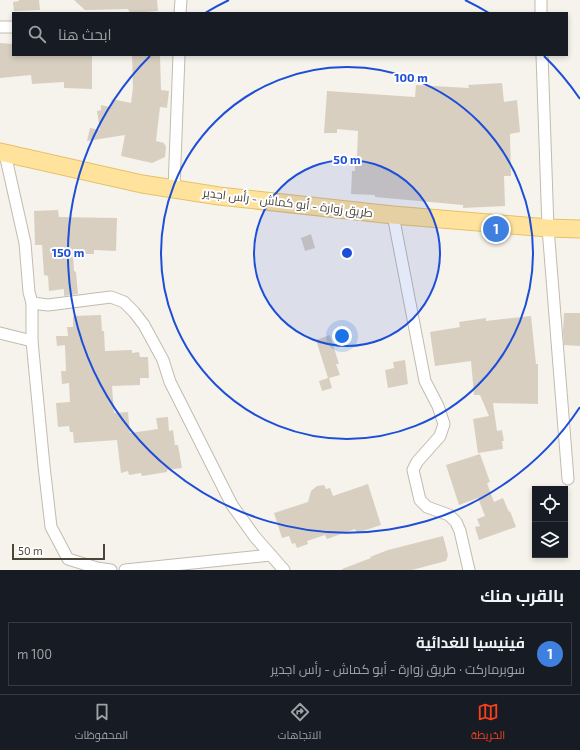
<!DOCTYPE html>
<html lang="ar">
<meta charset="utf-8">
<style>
:root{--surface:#171b24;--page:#242831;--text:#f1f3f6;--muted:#9ea1a6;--line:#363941;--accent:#fc3f1d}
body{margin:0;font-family:"Exo 2",Cairo,sans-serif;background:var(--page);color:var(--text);direction:rtl}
.controls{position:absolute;right:12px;bottom:12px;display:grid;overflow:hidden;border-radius:0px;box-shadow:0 2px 6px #0003}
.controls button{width:36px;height:36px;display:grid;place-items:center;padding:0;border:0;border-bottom:1px solid var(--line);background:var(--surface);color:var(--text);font:20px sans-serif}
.scale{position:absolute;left:12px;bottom:10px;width:93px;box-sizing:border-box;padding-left:4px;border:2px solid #4b4439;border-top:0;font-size:11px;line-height:14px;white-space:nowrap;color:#4b4439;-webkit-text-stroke:3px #fff;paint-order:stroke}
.you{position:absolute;left:342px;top:336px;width:14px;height:14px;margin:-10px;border:3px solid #fff;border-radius:50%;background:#1a73e8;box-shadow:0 0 0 6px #1a73e833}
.badge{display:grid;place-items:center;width:26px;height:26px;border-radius:50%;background:var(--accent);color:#fff;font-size:13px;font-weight:700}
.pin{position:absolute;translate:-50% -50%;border:2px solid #fff;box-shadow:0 1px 4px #0006}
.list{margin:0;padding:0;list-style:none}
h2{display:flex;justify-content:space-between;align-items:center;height:52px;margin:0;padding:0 16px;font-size:17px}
h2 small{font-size:13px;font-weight:400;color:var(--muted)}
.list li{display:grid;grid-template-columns:26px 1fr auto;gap:12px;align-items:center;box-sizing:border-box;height:64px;margin:0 8px 8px;padding:0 8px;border:1px solid var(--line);border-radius:0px}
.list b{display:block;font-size:15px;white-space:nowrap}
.list p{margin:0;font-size:13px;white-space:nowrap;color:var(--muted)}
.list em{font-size:13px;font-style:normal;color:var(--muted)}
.icon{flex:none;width:22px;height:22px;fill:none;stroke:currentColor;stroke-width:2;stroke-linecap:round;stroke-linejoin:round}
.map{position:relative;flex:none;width:580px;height:570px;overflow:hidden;direction:ltr}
.search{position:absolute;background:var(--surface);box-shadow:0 2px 6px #0003;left:12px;right:12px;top:12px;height:44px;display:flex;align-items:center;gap:10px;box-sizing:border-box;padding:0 14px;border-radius:0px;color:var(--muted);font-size:15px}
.sheet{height:124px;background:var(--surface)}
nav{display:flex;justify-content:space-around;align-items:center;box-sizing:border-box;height:56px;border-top:1px solid var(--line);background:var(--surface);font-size:11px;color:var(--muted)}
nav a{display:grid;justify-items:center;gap:2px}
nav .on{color:var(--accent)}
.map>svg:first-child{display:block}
</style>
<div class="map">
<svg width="580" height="570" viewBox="0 0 580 570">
<rect width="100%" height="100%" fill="#f6f3ec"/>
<g fill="#d8cfc1">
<polygon points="19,0 39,0 40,10 14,11 13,2 19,1"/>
<polygon points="74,0 157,0 158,11 146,12 146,13 130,13 128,9 85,10"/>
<polygon points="0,43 13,44 13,55 92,55 92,89 64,88 64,82 32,84 31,75 0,78"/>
<polygon points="132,55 160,55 161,90 169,91 167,108 160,107 156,141 164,143 166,147 165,157 152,163 121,156 125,135 87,141 90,128 100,130 97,111 101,110 101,105 110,107 112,99 131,103 133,88"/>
<polygon points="502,83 504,102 517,100 520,132 510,134 511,176 504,176 505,206 463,208 463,205 375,197 375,195 351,194 352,171 355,171 355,156 357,156 358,131 337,129 337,133 324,133 327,91 415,97 416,85 469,88 468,85"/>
<polygon points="58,210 59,217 117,218 116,251 94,250 94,254 73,254 74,271 76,272 78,294 64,296 64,289 49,291 48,276 44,275 42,245 35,245 34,211"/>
<polygon points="311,234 315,248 305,251 301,238"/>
<polygon points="564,313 580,313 580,346 564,345 563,331"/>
<polygon points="101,315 102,331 104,331 105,351 132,350 132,353 139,352 140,357 148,357 149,378 140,378 140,385 112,386 114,413 128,412 130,433 158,429 156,418 168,417 169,431 173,430 175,445 178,445 182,468 167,470 167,472 142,476 141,473 129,475 128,471 121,473 117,440 74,443 73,432 70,432 69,426 58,427 56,403 70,402 69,383 62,384 61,371 66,371 65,345 57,346 56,336 68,336 67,327 73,327 73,316"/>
<polygon points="531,316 536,364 538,364 538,404 493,403 497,431 502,430 504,441 502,441 503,449 478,453 473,419 489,416 480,395 474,395 471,361 435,366 430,332 460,327 459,322 486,318 486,321"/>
<polygon points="330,335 339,364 336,364 340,375 329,378 332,388 322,391 319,381 328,378 316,340"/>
<polygon points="405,360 408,384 388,388 385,370 394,368 393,362"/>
<polygon points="480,454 490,482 487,483 494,502 503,498 509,512 510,511 516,527 479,540 475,527 480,526 477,519 485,516 478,498 459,505 446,465"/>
<polygon points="368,484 381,525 357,533 355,529 327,539 325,535 307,541 308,544 297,548 295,543 292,544 289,536 282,538 274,513 308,502 311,491 317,486 324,485 326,489 330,488 333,496"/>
<polygon points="443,536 448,555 446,561 412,570 342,570 342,569 371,558 370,557 388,550"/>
</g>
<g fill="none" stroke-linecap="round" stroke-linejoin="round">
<g stroke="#c2bbae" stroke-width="13">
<g id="street">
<polyline points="541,0 541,13"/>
<polyline points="180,13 181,0"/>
<polyline points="0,27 13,27"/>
<polyline points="542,55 548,228 568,479"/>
<polyline points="5,154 25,243 29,292 32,303 48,305 111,297 124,302 134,312 144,325 163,360 170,382 232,505 255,537 284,570"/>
<polyline points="174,189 179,55"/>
<polyline points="393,215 425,381 438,406 444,424 440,436 417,462 413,470 420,500 427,507 449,515 456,522 460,531 469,570"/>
<polyline points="32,303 32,341 44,466 51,527 68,559 97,568 111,570"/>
<polyline points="0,333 32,341"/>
<polyline points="125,570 271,555"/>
</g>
</g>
<g stroke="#e6c16a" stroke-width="19">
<polyline id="primary" points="0,152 142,184 219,196 393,215 548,228 580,229"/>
</g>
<use href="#street" stroke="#fff" stroke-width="11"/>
<use href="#primary" stroke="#ffe39c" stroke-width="17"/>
</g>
<circle cx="347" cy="253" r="93" fill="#1d4ed8" fill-opacity=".12"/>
<g fill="none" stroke="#1d4ed8" stroke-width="2">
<circle cx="347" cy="253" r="93"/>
<circle cx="347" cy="253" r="186"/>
<path d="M580 407A279 279 0 1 1 150 56M205 13A279 279 0 0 1 229 0M465 0A279 279 0 0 1 489 13M544 56A279 279 0 0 1 580 99"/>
</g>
<g text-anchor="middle" stroke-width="4" stroke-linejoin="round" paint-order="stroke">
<g font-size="12" fill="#4b4439" stroke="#fff">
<text transform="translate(288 203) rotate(7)" y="4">طريق زوارة - أبو كماش - رأس اجدير</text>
</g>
</g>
<circle cx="347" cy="253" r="6" fill="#1d4ed8" stroke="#fff" stroke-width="2"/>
<g font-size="12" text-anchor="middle" font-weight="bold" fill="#1d4ed8" stroke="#fff" stroke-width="4" stroke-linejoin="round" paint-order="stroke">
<text x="411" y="82">100 m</text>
<text x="347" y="164">50 m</text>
<text x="68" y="257">150 m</text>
</g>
</svg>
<div class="controls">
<button><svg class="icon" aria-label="locate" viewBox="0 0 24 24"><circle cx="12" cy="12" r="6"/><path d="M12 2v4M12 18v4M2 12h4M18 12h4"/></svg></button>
<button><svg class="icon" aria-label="layers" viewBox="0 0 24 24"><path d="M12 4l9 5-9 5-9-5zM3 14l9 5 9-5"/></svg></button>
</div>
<div class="scale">50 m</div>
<div class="you"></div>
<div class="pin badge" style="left:496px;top:229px;background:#3f7fe0">1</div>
<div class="search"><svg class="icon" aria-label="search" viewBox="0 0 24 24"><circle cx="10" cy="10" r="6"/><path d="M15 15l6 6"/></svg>ابحث هنا</div>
</div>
<section class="sheet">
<h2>بالقرب منك<small></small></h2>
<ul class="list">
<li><span class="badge" style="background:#3f7fe0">1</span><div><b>فينيسيا للغدائية</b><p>سوبرماركت · طريق زوارة - أبو كماش - رأس اجدير</p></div><em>100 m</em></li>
</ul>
</section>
<nav>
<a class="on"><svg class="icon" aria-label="map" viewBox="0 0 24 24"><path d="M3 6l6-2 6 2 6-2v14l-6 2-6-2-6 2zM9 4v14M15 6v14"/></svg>الخريطة</a>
<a><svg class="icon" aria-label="directions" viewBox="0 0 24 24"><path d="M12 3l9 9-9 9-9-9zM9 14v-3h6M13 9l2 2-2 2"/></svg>الاتجاهات</a>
<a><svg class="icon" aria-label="saved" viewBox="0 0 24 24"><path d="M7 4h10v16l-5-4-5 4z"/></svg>المحفوظات</a>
</nav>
